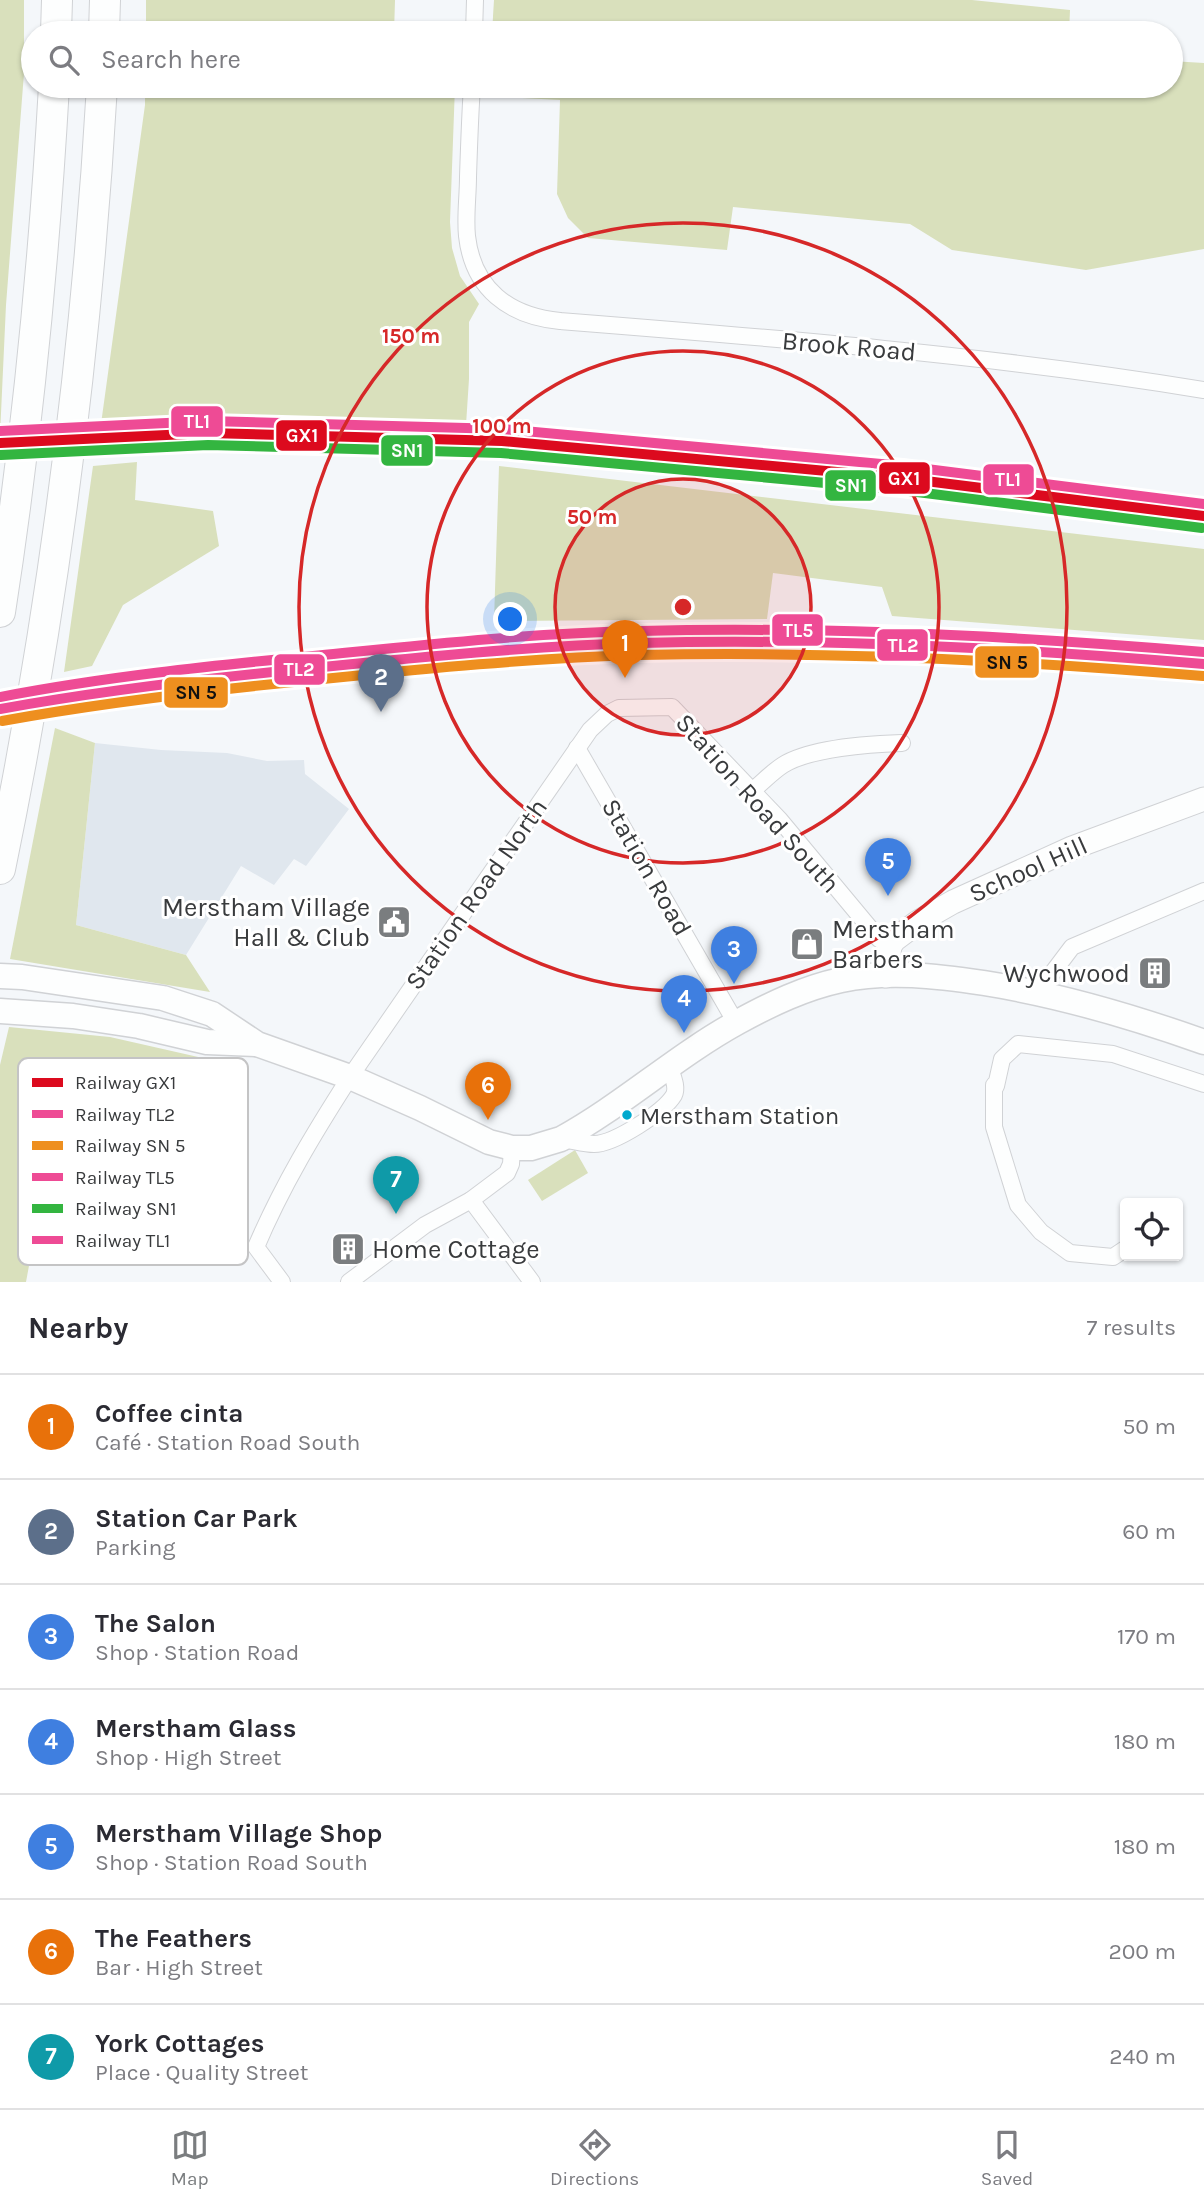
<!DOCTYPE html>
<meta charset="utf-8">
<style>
:root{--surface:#fff;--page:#f7f7f7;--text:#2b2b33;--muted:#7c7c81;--line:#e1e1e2;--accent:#7a7d7f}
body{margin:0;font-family:Karla,sans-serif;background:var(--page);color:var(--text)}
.controls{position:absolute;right:21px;bottom:21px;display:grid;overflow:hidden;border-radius:7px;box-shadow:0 2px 5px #0004}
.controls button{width:63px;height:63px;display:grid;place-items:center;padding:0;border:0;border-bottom:2px solid var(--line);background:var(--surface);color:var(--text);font:35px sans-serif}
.you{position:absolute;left:511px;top:620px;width:24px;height:24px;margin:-18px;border:5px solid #fff;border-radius:50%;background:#1a73e8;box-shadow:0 0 0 10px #1a73e833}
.badge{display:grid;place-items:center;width:46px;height:46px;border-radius:50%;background:var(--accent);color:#fff;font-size:23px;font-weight:700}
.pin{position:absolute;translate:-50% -58px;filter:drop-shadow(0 2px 4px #0008)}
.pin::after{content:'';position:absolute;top:37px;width:24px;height:21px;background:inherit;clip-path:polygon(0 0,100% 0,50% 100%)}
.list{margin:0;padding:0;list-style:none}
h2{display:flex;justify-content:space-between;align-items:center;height:91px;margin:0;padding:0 28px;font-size:30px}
h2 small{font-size:23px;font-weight:400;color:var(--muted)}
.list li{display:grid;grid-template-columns:46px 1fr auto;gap:21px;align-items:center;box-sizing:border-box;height:105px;padding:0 28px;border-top:2px solid var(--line)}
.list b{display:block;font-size:26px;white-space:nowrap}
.list p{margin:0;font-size:23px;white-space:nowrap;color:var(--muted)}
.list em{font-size:23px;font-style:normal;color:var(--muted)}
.icon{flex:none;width:38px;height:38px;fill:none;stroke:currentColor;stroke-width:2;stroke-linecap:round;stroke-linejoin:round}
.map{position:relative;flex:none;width:1204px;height:1282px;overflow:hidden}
.search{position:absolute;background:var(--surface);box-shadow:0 2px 5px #0004;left:21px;right:21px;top:21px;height:77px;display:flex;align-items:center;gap:18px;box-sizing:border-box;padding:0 24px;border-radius:38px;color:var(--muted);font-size:26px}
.sheet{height:826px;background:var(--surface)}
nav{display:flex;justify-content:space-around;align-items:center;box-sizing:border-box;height:98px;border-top:2px solid var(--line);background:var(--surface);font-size:19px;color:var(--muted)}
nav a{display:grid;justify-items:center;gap:4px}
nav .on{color:var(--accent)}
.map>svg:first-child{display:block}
</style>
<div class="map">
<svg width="1204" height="1282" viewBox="0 0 1204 1282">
<rect width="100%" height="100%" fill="#f4f7fa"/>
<polygon fill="#e0e7ee" points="95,743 161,750 227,753 267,761 304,760 305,774 349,809 306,866 294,859 274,885 241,866 186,955 76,925"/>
<g fill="#d9e0bc">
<polygon points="0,0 24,0 24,73 6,305 0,435"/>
<polygon points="146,0 395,0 394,33 146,33"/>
<polygon points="494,0 972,0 1070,10 1069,33 492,33"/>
<polygon points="1171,61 1204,63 1204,249 1086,270 952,250 910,224 733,207 727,250 588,238 568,218 557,194 560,100 487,96 487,86 1171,86"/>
<polygon points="145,86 455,86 450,222 452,248 460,276 479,304 469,322 469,379 466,425 101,424 145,105"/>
<polygon points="137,462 135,500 213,511 219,546 123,605 92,666 64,672 93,466"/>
<polygon points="499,466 1204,549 1204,640 892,616 882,587 773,573 767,619 494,621"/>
<polygon points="55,728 95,743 76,925 186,955 210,992 10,959"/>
<polygon points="9,1027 110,1037 207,1059 207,1134 144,1166 100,1168 46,1173 26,1282 0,1282 0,1065"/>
<polygon points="575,1150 588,1173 542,1201 528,1180"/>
</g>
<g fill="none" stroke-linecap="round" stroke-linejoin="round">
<g stroke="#d0d2d5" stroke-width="18">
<g id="street">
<polyline points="474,33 475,0"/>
<path d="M472,86C470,116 469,146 468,177C468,196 465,217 467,236C473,289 509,316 560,321C775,338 991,355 1204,390"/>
<polyline points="577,748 736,1023"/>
<path d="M753,790C763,782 772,772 783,765C810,748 870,744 902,743"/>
<polyline points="1038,992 1072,947 1204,891"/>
<polyline points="994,1085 994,1127 1018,1205 1041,1232 1070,1253 1113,1257 1125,1249"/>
<polyline points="996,1086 1002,1059 1018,1044 1113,1054 1204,1084"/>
<path d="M561,1139C572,1140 583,1144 594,1144C614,1144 664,1112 674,1095C678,1087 672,1075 670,1068"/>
<polyline points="471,1200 532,1282"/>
<path d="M282,1282L256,1247C282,1186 314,1133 350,1077L590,730L607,714L619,708L672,707L780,820L879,939L890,946"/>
<polyline points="349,1282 425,1225 471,1200 507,1173 511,1164 512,1148"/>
</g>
</g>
<g stroke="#d0d2d5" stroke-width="25">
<polyline id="secondary" points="886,976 890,946 894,940 918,922 953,902 1072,848 1204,799"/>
</g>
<g stroke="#d0d2d5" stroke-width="27">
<g id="primary">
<path d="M0,976L22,977L163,998L212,1014L257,1044L350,1077L420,1108L489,1142L512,1148H531L561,1139C623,1105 676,1056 738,1022C771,1004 804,988 841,980C888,970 937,976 984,983C1060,995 1131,1016 1204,1042"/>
<polyline points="0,1011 73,1016 139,1026 207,1042 256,1044"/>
</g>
</g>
<g stroke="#d0d2d5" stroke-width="32">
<g id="highway">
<polyline points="56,33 57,0"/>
<polyline points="104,33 105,0"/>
<path d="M0,612C27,438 44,262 54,86"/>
<path d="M0,869C53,612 87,348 102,86"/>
</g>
</g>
<use href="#street" stroke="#fdfefe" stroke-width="16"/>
<use href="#secondary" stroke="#fdfefe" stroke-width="23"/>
<use href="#primary" stroke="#fdfefe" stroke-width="24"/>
<use href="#highway" stroke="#fdfefe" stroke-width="30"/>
<g stroke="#fff" stroke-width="16">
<polyline id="rail-1" points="0,443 208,433 502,441 902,478 1204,516"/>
</g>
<g stroke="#fff" stroke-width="16">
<path id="rail-2" d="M0,709C104,690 208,678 313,668C422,657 531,646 640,643C828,638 1016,648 1204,664"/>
</g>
<g stroke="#fff" stroke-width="16">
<path id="rail-3" d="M2,721C106,702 210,690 314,680C423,669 531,658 640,655C828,651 1016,660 1203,676"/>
</g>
<g stroke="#fff" stroke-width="16">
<path id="rail-4" d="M0,697C104,677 208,666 313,656C422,645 531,633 640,631C828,626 1016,636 1204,652"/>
</g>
<g stroke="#fff" stroke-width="16">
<polyline id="rail-5" points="1,455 208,445 501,453 901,490 1202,528"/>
</g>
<g stroke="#fff" stroke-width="16">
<polyline id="rail-6" points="0,431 208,421 503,429 903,466 1204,504"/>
</g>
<use href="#rail-1" stroke="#dc0a1e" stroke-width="10"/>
<use href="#rail-2" stroke="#ee4b95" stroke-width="10"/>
<use href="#rail-3" stroke="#ee8f1f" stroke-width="10"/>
<use href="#rail-4" stroke="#ee4b95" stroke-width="10"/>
<use href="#rail-5" stroke="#33b540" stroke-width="10"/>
<use href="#rail-6" stroke="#ee4b95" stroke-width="10"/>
</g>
<circle cx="683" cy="607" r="128" fill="#d62828" fill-opacity=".12"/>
<g fill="none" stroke="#d62828" stroke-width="3.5">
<circle cx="683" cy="607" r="128"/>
<circle cx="683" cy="607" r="256"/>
<circle cx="683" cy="607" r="384"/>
</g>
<defs>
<g id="civic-square" transform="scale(1.75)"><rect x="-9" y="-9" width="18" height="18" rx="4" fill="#7a7d7f" stroke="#fff"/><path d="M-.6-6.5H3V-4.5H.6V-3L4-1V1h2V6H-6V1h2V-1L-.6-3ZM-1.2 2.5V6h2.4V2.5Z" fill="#fff"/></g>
<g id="shop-square" transform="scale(1.75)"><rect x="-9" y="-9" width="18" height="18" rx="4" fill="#7a7d7f" stroke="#fff"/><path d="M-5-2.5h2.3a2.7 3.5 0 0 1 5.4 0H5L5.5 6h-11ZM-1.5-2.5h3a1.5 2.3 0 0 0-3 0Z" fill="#fff"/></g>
<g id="building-square" transform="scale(1.75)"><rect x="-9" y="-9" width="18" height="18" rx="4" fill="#7a7d7f" stroke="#fff"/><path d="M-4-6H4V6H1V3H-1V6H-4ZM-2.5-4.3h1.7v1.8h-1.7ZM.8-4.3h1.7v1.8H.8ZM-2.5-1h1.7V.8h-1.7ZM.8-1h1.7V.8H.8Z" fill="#fff"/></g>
</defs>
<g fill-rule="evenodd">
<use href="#civic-square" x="394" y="922"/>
<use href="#shop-square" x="807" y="944"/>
<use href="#building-square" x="1155" y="973"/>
<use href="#building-square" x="348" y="1249"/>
</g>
<circle fill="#00a9ce" stroke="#fff" stroke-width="2.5" cx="627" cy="1115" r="6"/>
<g text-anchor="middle" stroke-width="6" stroke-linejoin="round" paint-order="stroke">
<g font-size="24" fill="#393b3d" stroke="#fff" text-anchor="start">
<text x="640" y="1124">Merstham Station</text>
</g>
<g font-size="26" fill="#393b3d" stroke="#fff">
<text transform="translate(849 346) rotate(5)" y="9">Brook Road</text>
<text transform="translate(758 803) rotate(48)" y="9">Station Road South</text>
<text transform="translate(647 867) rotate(60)" y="9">Station Road</text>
<text transform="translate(1028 869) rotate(-24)" y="9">School Hill</text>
<text transform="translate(476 894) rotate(-55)" y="9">Station Road North</text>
</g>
<g font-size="26" fill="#393b3d" stroke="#fff" text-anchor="end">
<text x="370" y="916">Merstham Village<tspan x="370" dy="30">Hall &amp; Club</tspan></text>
<text x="832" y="938" text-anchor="start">Merstham<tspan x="832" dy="30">Barbers</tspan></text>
<text x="1130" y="982">Wychwood</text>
<text x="372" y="1258" text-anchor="start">Home Cottage</text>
</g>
</g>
<rect x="18" y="1058" width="230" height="207" rx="10" fill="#fff" stroke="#c4c4c5" stroke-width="2"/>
<rect x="32" y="1078" width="31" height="9" fill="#dc0a1e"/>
<rect x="32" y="1110" width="31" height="8" fill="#ee4b95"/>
<rect x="32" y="1141" width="31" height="9" fill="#ee8f1f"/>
<rect x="32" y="1173" width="31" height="8" fill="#ee4b95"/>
<rect x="32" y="1204" width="31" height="9" fill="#33b540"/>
<rect x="32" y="1236" width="31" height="8" fill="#ee4b95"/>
<g font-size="19" fill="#393b3d">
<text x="75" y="1089">Railway GX1</text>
<text x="75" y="1121">Railway TL2</text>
<text x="75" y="1152">Railway SN 5</text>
<text x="75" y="1184">Railway TL5</text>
<text x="75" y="1215">Railway SN1</text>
<text x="75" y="1247">Railway TL1</text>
</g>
<circle cx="683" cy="607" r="10" fill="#d62828" stroke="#fff" stroke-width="3.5"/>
<g font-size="21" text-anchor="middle" font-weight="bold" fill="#d62828" stroke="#fff" stroke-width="6" stroke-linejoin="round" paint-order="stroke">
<text x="411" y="343">150 m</text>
<text x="502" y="433">100 m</text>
<text x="592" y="524">50 m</text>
</g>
<g stroke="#fff" stroke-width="2.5">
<rect x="170" y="405" width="54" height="33" rx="7" fill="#ee4b95"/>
<rect x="275" y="419" width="53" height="33" rx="7" fill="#dc0a1e"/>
<rect x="380" y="434" width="54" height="33" rx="7" fill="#33b540"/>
<rect x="878" y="461" width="53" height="34" rx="7" fill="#dc0a1e"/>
<rect x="982" y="463" width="53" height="33" rx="7" fill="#ee4b95"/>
<rect x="824" y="469" width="53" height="33" rx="7" fill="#33b540"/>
<rect x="771" y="613" width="53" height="34" rx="7" fill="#ee4b95"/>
<rect x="876" y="628" width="53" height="34" rx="7" fill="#ee4b95"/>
<rect x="974" y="645" width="66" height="34" rx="7" fill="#ee8f1f"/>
<rect x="273" y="653" width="53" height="33" rx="7" fill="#ee4b95"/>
<rect x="163" y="676" width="66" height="33" rx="7" fill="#ee8f1f"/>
</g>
<g font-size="19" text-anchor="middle" font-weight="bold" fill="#fff">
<text x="197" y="428">TL1</text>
<text x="302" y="442">GX1</text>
<text x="407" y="457">SN1</text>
<text x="904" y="485">GX1</text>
<text x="1008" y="486">TL1</text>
<text x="851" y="492">SN1</text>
<text x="798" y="637">TL5</text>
<text x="903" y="652">TL2</text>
<text x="299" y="676">TL2</text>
</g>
<g font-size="19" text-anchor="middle" font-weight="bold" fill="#111">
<text x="1007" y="669">SN 5</text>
<text x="196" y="699">SN 5</text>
</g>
</svg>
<div class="controls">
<button><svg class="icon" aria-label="locate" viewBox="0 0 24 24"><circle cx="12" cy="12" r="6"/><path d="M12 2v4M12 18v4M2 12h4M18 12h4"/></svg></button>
</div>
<div class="you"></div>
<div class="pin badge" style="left:625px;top:678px;background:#e8710a">1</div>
<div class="pin badge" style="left:381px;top:712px;background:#5c6f8a">2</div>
<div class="pin badge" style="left:734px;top:984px;background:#3f7fe0">3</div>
<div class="pin badge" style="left:684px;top:1033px;background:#3f7fe0">4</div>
<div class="pin badge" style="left:888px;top:896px;background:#3f7fe0">5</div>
<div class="pin badge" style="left:488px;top:1120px;background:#e8710a">6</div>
<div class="pin badge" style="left:396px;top:1214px;background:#0f9aa8">7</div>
<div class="search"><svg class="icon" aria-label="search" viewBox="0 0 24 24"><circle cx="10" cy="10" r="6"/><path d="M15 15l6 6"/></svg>Search here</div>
</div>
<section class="sheet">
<h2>Nearby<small>7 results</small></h2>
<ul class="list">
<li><span class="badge" style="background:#e8710a">1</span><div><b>Coffee cinta</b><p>Café · Station Road South</p></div><em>50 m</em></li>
<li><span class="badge" style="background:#5c6f8a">2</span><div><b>Station Car Park</b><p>Parking</p></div><em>60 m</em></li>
<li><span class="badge" style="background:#3f7fe0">3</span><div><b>The Salon</b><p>Shop · Station Road</p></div><em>170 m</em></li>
<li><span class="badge" style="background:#3f7fe0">4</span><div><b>Merstham Glass</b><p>Shop · High Street</p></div><em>180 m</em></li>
<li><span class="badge" style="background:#3f7fe0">5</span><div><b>Merstham Village Shop</b><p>Shop · Station Road South</p></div><em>180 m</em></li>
<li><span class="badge" style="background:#e8710a">6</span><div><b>The Feathers</b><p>Bar · High Street</p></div><em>200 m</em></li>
<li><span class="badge" style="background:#0f9aa8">7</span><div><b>York Cottages</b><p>Place · Quality Street</p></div><em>240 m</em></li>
</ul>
</section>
<nav>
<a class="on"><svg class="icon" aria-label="map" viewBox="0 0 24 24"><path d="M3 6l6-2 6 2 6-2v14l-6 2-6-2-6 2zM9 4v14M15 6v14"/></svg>Map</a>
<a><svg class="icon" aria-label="directions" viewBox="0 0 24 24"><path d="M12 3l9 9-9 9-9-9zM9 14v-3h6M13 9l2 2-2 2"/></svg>Directions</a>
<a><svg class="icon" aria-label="saved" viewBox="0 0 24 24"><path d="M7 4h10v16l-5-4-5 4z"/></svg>Saved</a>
</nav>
